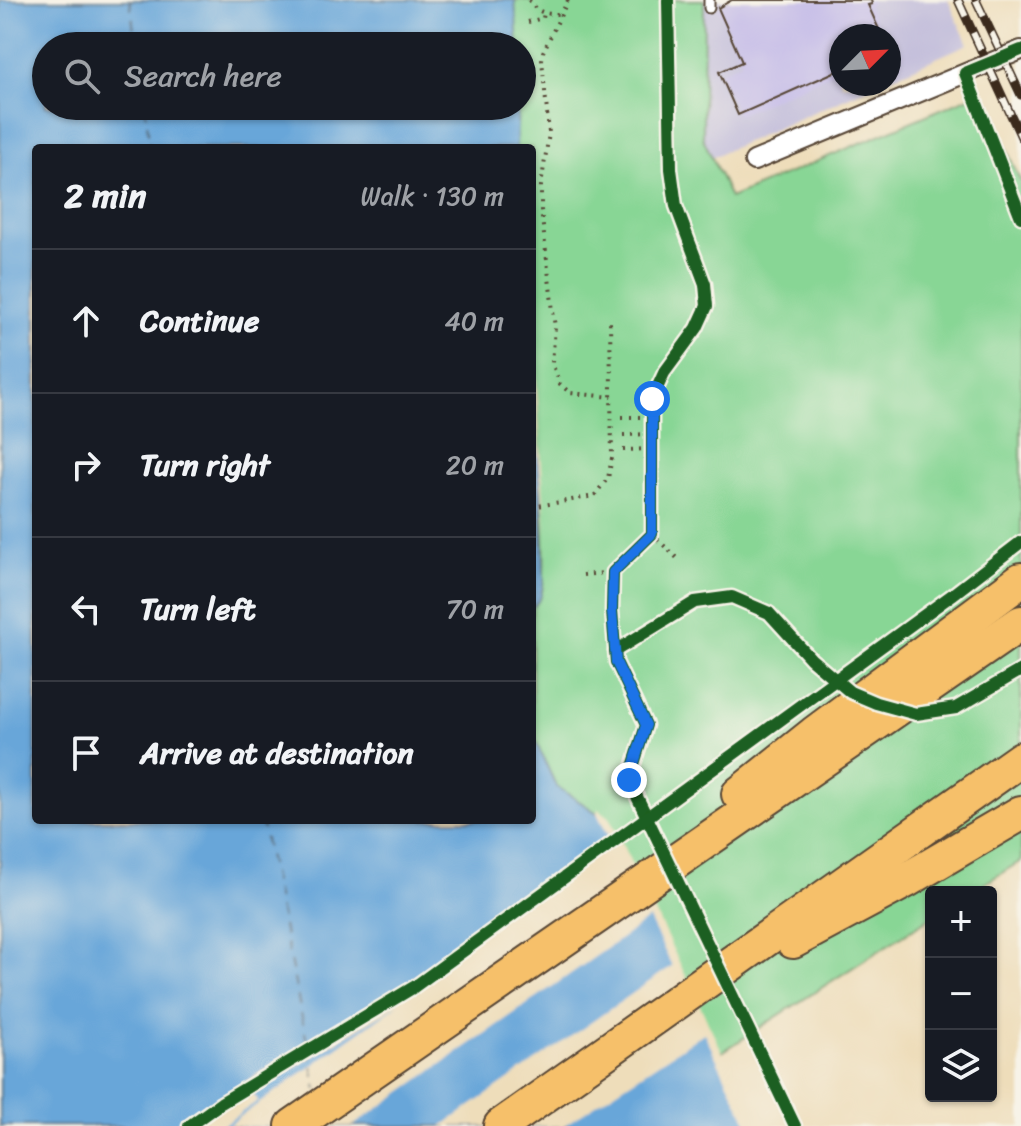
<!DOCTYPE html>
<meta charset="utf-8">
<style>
:root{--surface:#171b24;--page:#242831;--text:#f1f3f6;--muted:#9ea1a6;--line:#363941}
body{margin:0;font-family:Sriracha,sans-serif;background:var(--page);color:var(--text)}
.controls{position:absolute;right:24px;bottom:24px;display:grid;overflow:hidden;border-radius:8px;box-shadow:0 2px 6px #0004}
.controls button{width:72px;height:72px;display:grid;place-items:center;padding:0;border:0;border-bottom:2px solid var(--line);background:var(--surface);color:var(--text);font:40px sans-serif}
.compass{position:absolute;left:829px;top:24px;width:72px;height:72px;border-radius:50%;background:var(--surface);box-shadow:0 2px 6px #0004;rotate:66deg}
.stop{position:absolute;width:24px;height:24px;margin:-18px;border:6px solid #1a73e8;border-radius:50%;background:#fff}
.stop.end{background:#1a73e8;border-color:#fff;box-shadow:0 2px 8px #0008}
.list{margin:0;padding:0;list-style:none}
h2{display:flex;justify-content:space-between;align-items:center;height:104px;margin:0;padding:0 32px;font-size:34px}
h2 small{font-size:26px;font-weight:400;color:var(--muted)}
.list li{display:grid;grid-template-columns:52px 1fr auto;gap:24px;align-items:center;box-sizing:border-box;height:144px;padding:0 32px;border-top:2px solid var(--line)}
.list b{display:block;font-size:30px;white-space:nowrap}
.list em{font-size:26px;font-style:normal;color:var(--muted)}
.icon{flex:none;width:44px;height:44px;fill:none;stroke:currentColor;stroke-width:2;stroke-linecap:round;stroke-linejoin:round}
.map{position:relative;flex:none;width:1021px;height:1126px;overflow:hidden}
.search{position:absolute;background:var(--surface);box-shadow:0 2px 6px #0004;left:32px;top:32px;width:504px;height:88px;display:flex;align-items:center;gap:20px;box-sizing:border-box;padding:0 28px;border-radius:44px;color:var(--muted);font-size:30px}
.panel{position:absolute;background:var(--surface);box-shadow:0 2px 6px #0004;left:32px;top:144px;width:504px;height:680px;border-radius:8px}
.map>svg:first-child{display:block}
</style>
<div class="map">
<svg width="1021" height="1126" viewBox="0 0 1021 1126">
<rect width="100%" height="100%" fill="#f7f3e8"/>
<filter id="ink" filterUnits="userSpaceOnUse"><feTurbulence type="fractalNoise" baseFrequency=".0125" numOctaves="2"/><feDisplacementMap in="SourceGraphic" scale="16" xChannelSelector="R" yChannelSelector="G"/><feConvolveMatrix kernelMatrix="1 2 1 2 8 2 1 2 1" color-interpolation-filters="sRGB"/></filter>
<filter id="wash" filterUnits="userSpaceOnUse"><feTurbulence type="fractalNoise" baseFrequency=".006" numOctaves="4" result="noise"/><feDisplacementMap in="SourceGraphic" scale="32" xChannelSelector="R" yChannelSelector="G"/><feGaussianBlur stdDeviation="1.8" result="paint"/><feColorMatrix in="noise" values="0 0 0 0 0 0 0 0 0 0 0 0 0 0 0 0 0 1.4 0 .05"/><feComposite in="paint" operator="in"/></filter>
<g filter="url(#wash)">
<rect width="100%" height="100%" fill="#eeddba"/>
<polygon fill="#c5c0db" points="704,0 948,0 968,44 889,79 889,36 841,36 841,84 877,84 712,157 703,138"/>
<path fill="#88d695" stroke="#62805a" stroke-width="2" d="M515,0H704L703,138L730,198L981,92L1021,182V861L971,892H931V917L719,1054L606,819L556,786L532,733V608C533,606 539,600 540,598C551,575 539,463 536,432L532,442V148H494L500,106H522V46H510Z"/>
<g fill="#67a6d9" stroke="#51687c" stroke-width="2">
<polygon points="0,0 515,0 518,46 46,46 46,106 518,106 518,108 516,148 36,148 36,820 532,820 532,733 556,786 606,819 754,1126 0,1126"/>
<polygon points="532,375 541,481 544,579 540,599 532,608"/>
</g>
<g fill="#eeddba">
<polygon points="532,371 536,374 546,534 538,455"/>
<polygon points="598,809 609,817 758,1126 749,1126 704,1033 563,1126 442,1126 672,966 649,919 353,1126 227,1126 400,1003 253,1093 258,1101 222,1126 209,1126 207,1123 203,1126 180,1126 219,1098 410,981 609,838 597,813"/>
</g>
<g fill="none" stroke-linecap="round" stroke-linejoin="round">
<g stroke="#4a555f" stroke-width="2" stroke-dasharray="10 8" stroke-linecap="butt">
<polyline points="130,0 136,46"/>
<polyline points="145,106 150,148"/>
<polyline points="261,820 317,1090"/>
</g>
</g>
<g id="blocks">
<polygon fill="#c6bde8" points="732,0 871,0 872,4 868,5 882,36 841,36 841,69 738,115 719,72 742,62 718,8"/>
</g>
</g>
<g filter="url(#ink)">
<use href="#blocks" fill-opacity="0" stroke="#564535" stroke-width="2"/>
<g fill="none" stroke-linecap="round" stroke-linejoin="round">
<g stroke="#564535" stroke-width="13">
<polyline id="lane" points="709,0 709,8"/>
</g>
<g stroke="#564535" stroke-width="22">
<polyline id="street" points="754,161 1021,50"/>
</g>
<g stroke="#564535" stroke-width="38">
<g id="highway">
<polyline points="739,794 814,734 1021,580"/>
<polyline points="793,941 905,881 1021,813"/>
<polyline points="293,1126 1021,623"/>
<polyline points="501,1126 1021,759"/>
</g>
</g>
<g stroke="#564535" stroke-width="4" stroke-dasharray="2 6" stroke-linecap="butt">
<path d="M529,0C537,14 547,14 562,14"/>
<polyline points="568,0 543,52 542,60 549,133 541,186 541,210 555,328 552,363 560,384 570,393 612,397"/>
<polyline points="666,0 668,2"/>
<polyline points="528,22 543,18 544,13"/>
<polyline points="622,417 652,417"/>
<polyline points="623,435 651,434"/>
<polyline points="623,450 651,449"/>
<polyline points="532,507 594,496 608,478 612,458 610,320"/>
<polyline points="652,534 680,561"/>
<polyline points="583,575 613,572"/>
</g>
<use href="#lane" stroke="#fff" stroke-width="9"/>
<use href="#street" stroke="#fff" stroke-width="18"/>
<use href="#highway" stroke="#f6c06b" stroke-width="34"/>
<g stroke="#3b2a1e" stroke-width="9">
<g id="rail">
<polyline points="958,0 1021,137"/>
<polyline points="976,0 1021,95"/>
</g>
</g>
<use href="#rail" stroke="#f7f3e8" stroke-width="6" stroke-dasharray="18" stroke-linecap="butt"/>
<g stroke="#f7f3e8" stroke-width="17">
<g id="cycleway">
<polyline points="668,0 671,169 676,206 705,284 707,306 697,328 664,373 652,399 652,534 613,572 612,610 616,662 646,725 629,780 795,1126"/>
<polyline points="1021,50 965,73 1021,217"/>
<polyline points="615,651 695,602 732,597 769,613 811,659 850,692 876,703 916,714 956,708 1021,670"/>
<polyline points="189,1126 221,1103 414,987 952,595 1021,542"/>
</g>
</g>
<use href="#cycleway" stroke="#1b5e20" stroke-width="12"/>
</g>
</g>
<g fill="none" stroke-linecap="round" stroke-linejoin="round" filter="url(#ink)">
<polyline stroke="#1a73e8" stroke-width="10" points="629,780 646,725 616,662 612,610 613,572 652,534 652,399"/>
</g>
</svg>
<div class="controls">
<button>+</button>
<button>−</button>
<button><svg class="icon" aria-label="layers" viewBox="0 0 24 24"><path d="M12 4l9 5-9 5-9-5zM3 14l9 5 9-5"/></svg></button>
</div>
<svg class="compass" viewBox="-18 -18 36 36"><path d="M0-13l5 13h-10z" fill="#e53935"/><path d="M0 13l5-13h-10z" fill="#9ea1a6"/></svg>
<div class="stop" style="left:652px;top:399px"></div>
<div class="stop end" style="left:629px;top:780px"></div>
<div class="search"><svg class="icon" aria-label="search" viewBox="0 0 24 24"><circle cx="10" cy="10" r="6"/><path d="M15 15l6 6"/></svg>Search here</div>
<section class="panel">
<h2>2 min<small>Walk · 130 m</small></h2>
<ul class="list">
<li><svg class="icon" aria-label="ahead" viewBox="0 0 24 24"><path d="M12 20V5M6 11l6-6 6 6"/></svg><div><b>Continue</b></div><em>40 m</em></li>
<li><svg class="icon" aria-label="right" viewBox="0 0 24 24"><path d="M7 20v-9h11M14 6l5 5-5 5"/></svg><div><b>Turn right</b></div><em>20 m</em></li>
<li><svg class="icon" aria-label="left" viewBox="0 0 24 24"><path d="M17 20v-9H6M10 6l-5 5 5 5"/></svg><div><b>Turn left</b></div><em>70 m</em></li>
<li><svg class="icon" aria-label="arrive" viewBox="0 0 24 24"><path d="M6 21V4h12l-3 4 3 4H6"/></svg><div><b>Arrive at destination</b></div></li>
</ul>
</section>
</div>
